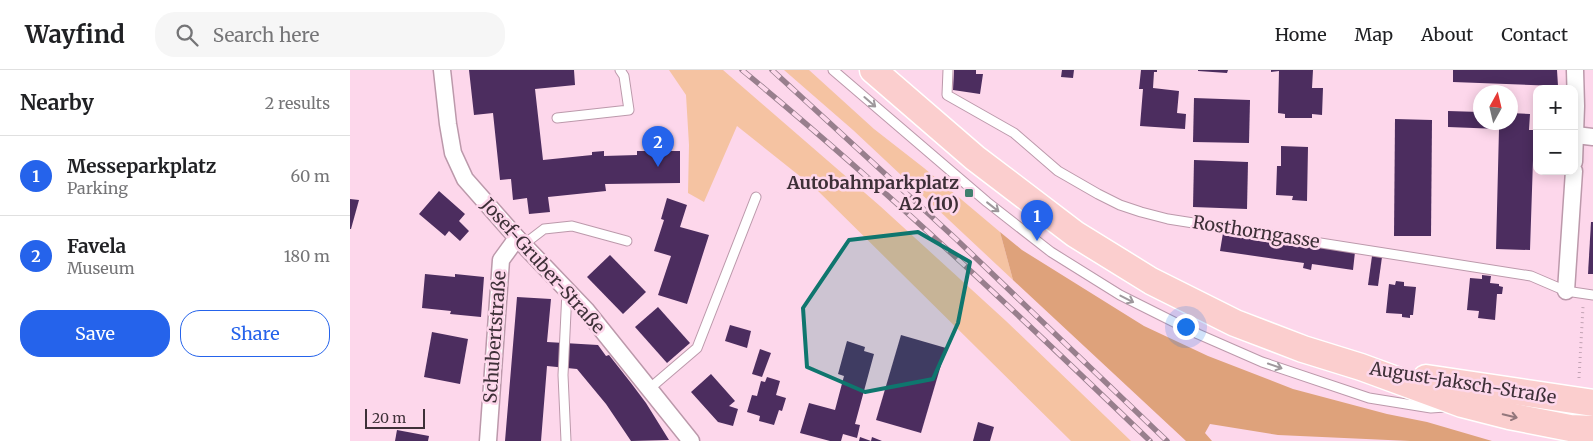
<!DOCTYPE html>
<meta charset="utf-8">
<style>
:root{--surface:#fff;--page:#f6f6f6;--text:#202124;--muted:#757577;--line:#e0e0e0;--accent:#2563eb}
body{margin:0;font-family:Merriweather,serif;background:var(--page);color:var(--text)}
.controls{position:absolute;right:15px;top:15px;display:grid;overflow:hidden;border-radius:10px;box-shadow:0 2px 12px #0003}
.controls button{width:45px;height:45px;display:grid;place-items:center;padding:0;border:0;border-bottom:1px solid var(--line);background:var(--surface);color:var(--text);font:25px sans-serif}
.compass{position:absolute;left:1123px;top:15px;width:45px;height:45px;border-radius:50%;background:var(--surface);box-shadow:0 2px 12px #0003;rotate:8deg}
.scale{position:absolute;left:15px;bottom:12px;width:60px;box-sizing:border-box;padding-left:5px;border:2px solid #3e3038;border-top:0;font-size:14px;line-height:18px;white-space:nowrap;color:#3e3038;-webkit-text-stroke:4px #fdd7eb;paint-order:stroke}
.you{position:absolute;left:835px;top:256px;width:18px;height:18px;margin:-12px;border:4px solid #fff;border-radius:50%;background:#1a73e8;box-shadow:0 0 0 8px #1a73e833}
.badge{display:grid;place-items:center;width:32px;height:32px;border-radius:50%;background:var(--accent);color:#fff;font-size:16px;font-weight:700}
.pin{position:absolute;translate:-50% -41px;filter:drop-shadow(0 1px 2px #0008)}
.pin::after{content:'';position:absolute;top:26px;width:18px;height:15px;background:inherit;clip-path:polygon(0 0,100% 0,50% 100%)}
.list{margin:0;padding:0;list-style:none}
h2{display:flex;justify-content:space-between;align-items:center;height:65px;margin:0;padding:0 20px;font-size:21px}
h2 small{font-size:16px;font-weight:400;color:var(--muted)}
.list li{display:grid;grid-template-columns:32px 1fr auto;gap:15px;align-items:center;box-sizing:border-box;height:80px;padding:0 20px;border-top:1px solid var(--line)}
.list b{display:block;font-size:19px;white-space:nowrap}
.list p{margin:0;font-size:16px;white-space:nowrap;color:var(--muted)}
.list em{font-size:16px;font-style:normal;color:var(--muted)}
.actions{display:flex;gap:10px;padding:15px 20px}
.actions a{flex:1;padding:11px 0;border:1px solid var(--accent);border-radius:20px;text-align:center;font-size:18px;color:var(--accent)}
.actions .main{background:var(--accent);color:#fff}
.icon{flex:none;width:28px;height:28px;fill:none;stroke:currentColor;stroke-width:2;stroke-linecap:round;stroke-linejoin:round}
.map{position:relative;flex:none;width:1243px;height:371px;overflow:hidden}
header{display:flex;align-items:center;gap:30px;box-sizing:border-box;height:70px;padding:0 25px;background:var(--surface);border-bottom:1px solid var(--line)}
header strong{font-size:24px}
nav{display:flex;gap:28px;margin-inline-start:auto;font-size:18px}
.search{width:350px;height:45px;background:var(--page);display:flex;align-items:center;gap:12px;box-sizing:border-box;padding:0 18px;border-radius:20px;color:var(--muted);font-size:19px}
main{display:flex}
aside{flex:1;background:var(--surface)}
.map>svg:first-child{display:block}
</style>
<header>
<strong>Wayfind</strong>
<div class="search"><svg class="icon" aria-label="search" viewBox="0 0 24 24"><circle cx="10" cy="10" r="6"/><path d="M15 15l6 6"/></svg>Search here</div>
<nav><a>Home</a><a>Map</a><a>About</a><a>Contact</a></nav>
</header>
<main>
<aside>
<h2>Nearby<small>2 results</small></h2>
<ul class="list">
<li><span class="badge">1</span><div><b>Messeparkplatz</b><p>Parking</p></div><em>60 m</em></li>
<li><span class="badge">2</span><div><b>Favela</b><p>Museum</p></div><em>180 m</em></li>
</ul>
<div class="actions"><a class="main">Save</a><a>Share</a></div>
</aside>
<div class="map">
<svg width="1243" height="371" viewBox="0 0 1243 371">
<rect width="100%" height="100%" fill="#fdd7eb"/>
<g fill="#f5c3a2">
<polygon points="319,0 373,0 530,136 656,251 781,371 721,371 466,119 387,56 354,132 338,123 339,75 336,25"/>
<polygon points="434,0 459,0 524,59 574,98 650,162 663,210 503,60"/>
</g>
<polygon fill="#dea27b" points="650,162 672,180 794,256 858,286 943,319 1037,344 1077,352 1142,371 1060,371 928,365 860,354 855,363 862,371 836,371 663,210"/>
<g fill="#4c2d5f">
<polygon points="119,0 224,0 225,15 185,19 193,90 242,85 242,82 254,81 254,86 287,85 287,81 330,81 330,113 255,114 256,121 198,127 200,142 179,144 177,128 163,130 161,109 150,110 143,43 124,45"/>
<polygon points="604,0 626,0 626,4 633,4 630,24 603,20"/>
<polygon points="712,0 724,0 723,8 711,7"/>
<polygon points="791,0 807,0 807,2 804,2 803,18 829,21 827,43 836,44 835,59 790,56 793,19 789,19"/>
<polygon points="848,0 878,0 877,3 848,1"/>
<polygon points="921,0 963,0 962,18 973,18 972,45 962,44 962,48 935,48 935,44 928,43 929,1 921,2"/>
<polygon points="1103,0 1207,0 1208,16 1103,12"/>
<polygon points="844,28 900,30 899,73 843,72"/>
<polygon points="1098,41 1130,42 1130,52 1160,52 1160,43 1180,44 1179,60 1184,60 1180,180 1146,179 1149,59 1098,57"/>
<polygon points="1045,49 1082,50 1081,166 1044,166"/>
<polygon points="931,76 958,77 957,131 942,130 943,126 926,125 927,96 931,96"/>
<polygon points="844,90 898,92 897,139 843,137"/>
<polygon points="89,121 115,144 109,151 119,161 110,171 99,161 95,166 69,144"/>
<polygon points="317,128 337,135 330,157 359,165 337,234 308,225 321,186 304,181 314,150 311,149"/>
<polygon points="0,129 9,130 1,159 0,159"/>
<polygon points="1241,152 1243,152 1243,204 1238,204"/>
<polygon points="873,163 1005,182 1003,200 962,194 961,200 953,198 954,193 870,181"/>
<polygon points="260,185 296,222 273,244 237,207"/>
<polygon points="1022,186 1032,187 1028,216 1018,215"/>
<polygon points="75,204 105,207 105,204 134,207 131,247 100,244 101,241 72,238"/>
<polygon points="1132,205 1141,206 1140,213 1149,214 1149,216 1153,217 1152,224 1147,224 1145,250 1128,248 1129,241 1117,240 1120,208 1132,209"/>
<polygon points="1046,211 1054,212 1054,216 1066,217 1063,245 1060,245 1060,248 1052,247 1052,244 1036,243 1039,214 1045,215"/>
<polygon points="167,227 201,229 197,272 248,275 256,286 259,285 281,313 296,333 319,370 281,371 256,334 227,299 197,296 191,371 155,371"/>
<polygon points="308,237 340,273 317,293 285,257"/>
<polygon points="380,255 401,261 397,278 375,271"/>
<polygon points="82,262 118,269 110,314 74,307"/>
<polygon points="551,265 596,278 571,363 526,350"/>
<polygon points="497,271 515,277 514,281 524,284 505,354 510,355 507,368 493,364 491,371 480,371 450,363 459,333 485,340 494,306 488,304"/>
<polygon points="410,279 421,283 412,307 402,304"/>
<polygon points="361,304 385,331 379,336 388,339 383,356 368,352 341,322"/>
<polygon points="417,307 430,311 426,325 436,328 432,341 429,340 424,355 409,351 410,346 397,342 402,325 407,326 411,311 415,312"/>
<polygon points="628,352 644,357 640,371 623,371"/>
<polygon points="47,360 79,366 78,371 45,371"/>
<polygon points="510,367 521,371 522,367 532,371 509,371"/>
</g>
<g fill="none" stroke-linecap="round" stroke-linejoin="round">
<g stroke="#bc99ab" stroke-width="11">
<g id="lane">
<polyline points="483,0 637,132 701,182 770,225 848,264 912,292 1019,328 1081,338 1095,337"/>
<polyline points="598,0 597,25 664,63 708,101 748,124 770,135 791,142 818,149 1181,206 1216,221 1243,225"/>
<polyline points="207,48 279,40 274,6 270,0"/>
<polyline points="173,175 194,159 222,156 277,171"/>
<polyline points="299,319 347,278 406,127"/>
<polyline points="216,371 213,305 217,221"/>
</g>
</g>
<g stroke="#bc99ab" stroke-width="19">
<g id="street">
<polyline points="92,0 98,54 103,83 115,109 167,168 236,240 341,371"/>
<polyline points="1226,65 1243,67"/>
<polyline points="1224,92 1226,36 1225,0"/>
<polyline points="1216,221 1224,101"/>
<polyline points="138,371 151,190 167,168"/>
</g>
</g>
<g stroke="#fff" stroke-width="29">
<g id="primary">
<polyline points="523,0 625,88 725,164 801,211 885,253 953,279 1011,297 1112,334 1159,346 1220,358 1243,359"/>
<polyline points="1076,308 1243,333"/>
</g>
</g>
<polyline stroke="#c2a3b4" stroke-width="3" stroke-dasharray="1 4" stroke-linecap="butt" points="1229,308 1233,237"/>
<use href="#lane" stroke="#fff" stroke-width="9"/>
<use href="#street" stroke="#fff" stroke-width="16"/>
<use href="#primary" stroke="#fbcece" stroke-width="26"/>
<g stroke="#987f8d" stroke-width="5.5">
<g id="rail">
<path d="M392,0C534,117 667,243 800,371"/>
<polyline points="422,0 606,169 817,371"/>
</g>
</g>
<use href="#rail" stroke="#fdd7eb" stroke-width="4" stroke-dasharray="11" stroke-linecap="butt"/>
</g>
<defs><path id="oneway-shaft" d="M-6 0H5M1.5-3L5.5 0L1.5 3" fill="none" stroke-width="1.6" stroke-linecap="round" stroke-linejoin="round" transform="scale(1.25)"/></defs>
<g stroke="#9e989c">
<use href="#oneway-shaft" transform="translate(520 32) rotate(41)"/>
<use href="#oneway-shaft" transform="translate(643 137) rotate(38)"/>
<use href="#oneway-shaft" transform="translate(777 229) rotate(27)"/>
<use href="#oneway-shaft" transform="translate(925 296) rotate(19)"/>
</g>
<use stroke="#93777c" href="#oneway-shaft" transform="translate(1160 346) rotate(13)"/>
<path fill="#0f766e" fill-opacity="0.2" stroke="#0f766e" stroke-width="4" stroke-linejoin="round" d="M568,162L620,192L608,253L583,309L515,322L457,297L453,238L499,170Z"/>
<rect fill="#40806f" stroke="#fdd7eb" stroke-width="2" x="614" y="118" width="10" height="10" rx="2.5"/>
<g text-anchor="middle" stroke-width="5" stroke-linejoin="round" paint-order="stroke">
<g font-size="18" font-weight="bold" fill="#3e3038" stroke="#fdd7eb" text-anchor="end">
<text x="609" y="119">Autobahnparkplatz<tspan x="609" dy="21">A2 (10)</tspan></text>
</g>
<g font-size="18" fill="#3e3038" stroke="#fdd7eb">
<text transform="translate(906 162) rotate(9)" y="6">Rosthorngasse</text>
<text transform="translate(193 196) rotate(48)" y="6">Josef-Gruber-Straße</text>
<text transform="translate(145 267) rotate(-86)" y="6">Schubertstraße</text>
<text transform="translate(1113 313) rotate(9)" y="6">August-Jaksch-Straße</text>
</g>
</g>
</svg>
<div class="controls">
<button>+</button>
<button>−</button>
</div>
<svg class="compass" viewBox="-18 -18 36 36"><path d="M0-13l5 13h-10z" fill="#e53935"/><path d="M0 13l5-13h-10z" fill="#757577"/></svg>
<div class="scale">20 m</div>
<div class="you"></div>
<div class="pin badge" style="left:687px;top:171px">1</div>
<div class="pin badge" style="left:308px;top:97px">2</div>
</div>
</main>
